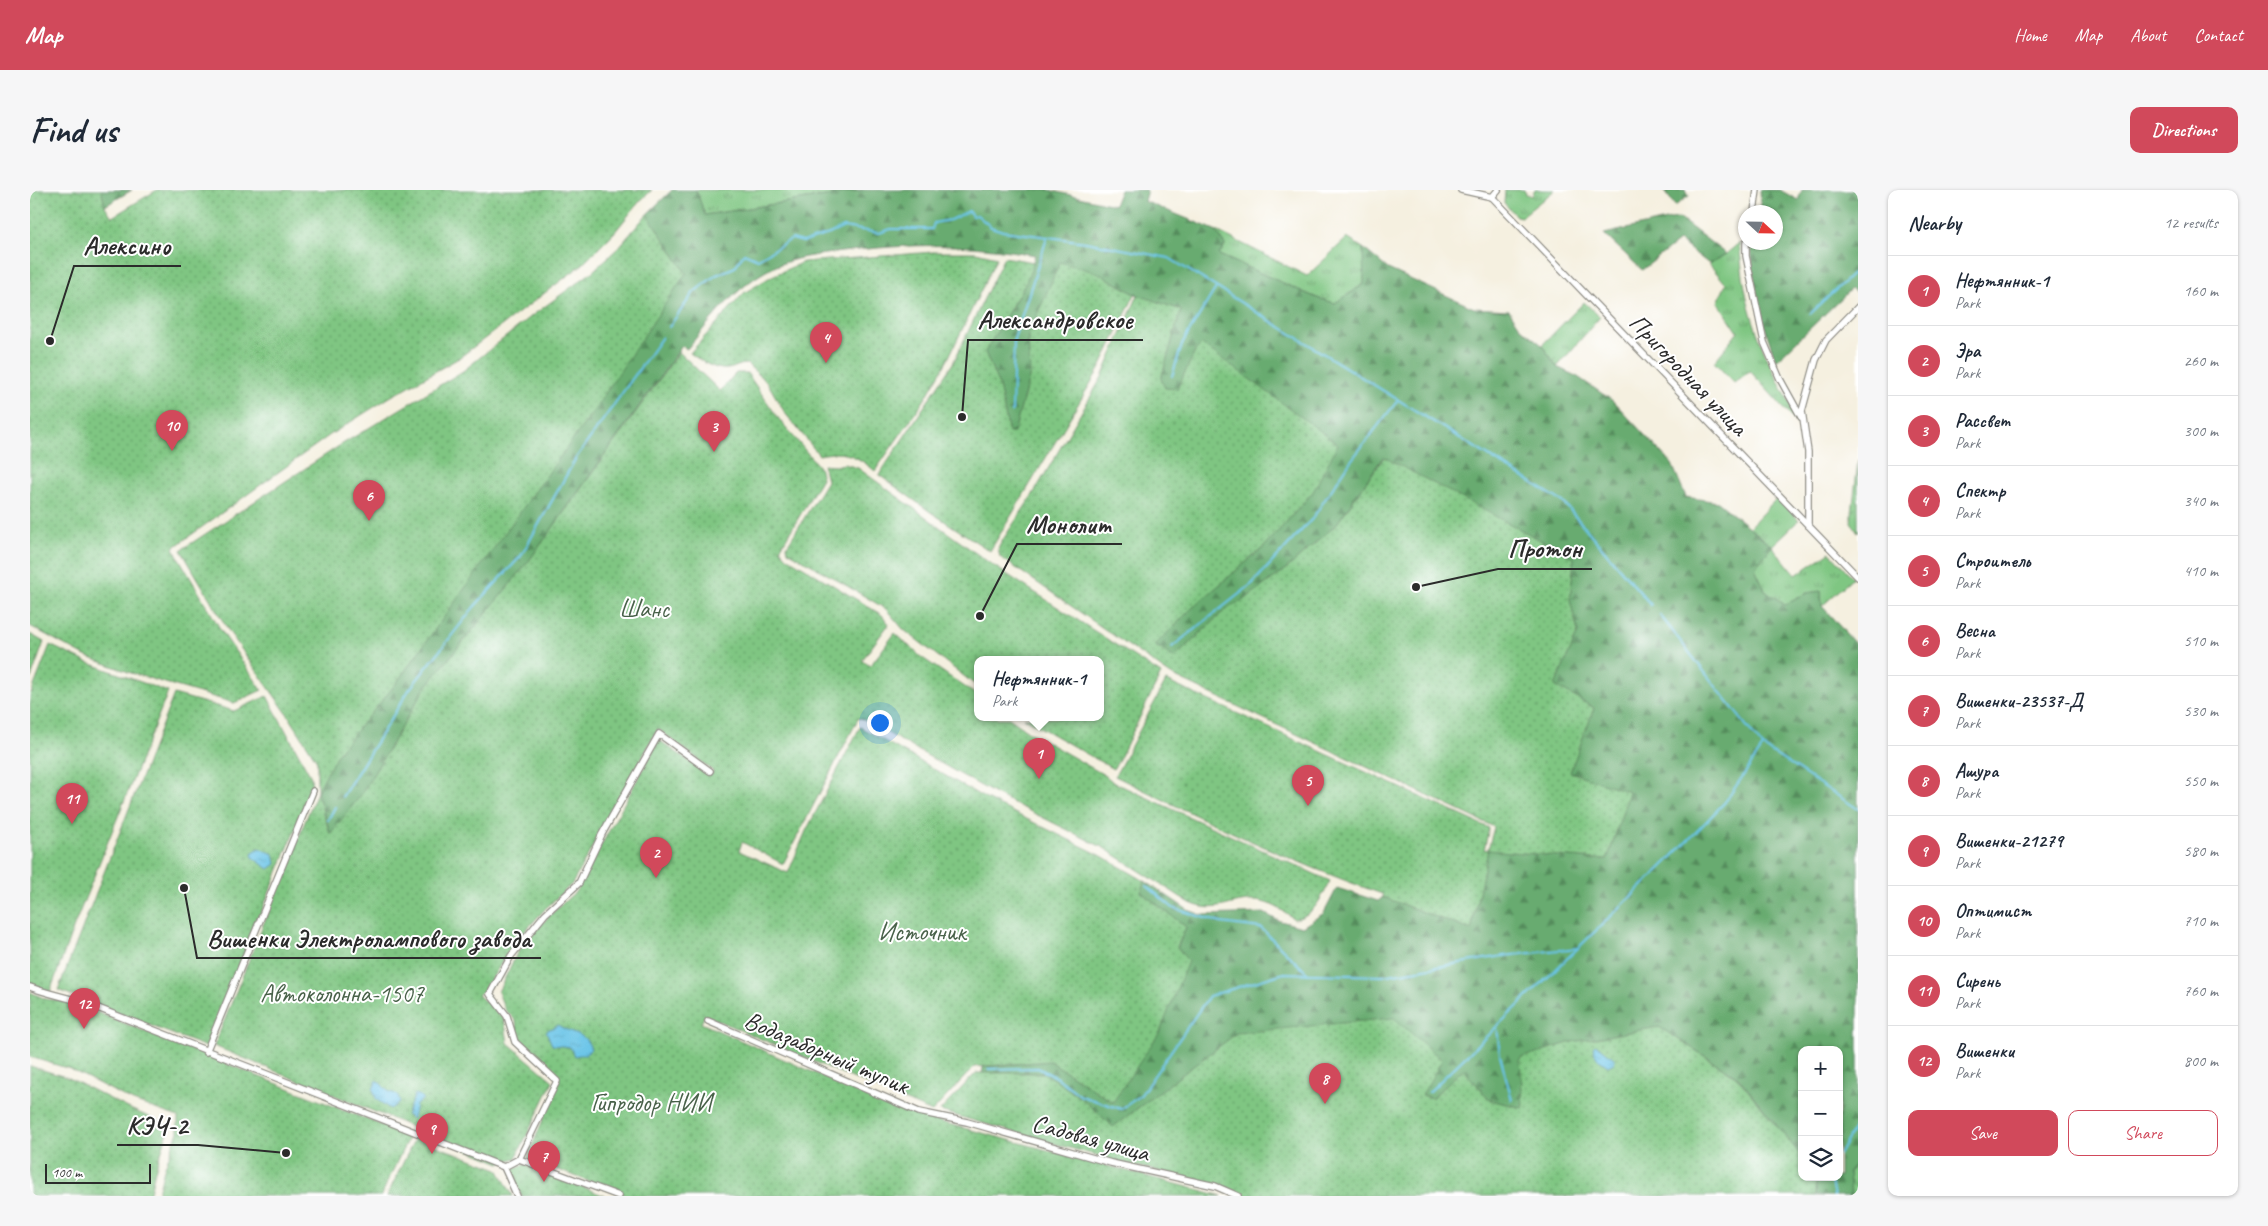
<!DOCTYPE html>
<meta charset="utf-8">
<style>
:root{--surface:#fff;--page:#f6f6f7;--text:#1f2937;--muted:#747a83;--line:#e0e1e3;--accent:#d1495b}
body{margin:0;font-family:Caveat,sans-serif;background:var(--page);color:var(--text)}
.controls{position:absolute;right:15px;bottom:15px;display:grid;overflow:hidden;border-radius:10px;box-shadow:0 1px 4px #0004}
.controls button{width:45px;height:45px;display:grid;place-items:center;padding:0;border:0;border-bottom:1px solid var(--line);background:var(--surface);color:var(--text);font:25px sans-serif}
.compass{position:absolute;left:1708px;top:15px;width:45px;height:45px;border-radius:50%;background:var(--surface);box-shadow:0 1px 4px #0004;rotate:112deg}
.scale{position:absolute;left:15px;bottom:12px;width:106px;box-sizing:border-box;padding-left:5px;border:2px solid #2b2b2b;border-top:0;font-size:14px;line-height:18px;white-space:nowrap;color:#2b2b2b;-webkit-text-stroke:4px #fff;paint-order:stroke}
.you{position:absolute;left:849px;top:532px;width:18px;height:18px;margin:-12px;border:4px solid #fff;border-radius:50%;background:#1a73e8;box-shadow:0 0 0 8px #1a73e833}
.badge{display:grid;place-items:center;width:32px;height:32px;border-radius:50%;background:var(--accent);color:#fff;font-size:16px;font-weight:700}
.pin{position:absolute;translate:-50% -41px;filter:drop-shadow(0 1px 2px #0008)}
.pin::after{content:'';position:absolute;top:26px;width:18px;height:15px;background:inherit;clip-path:polygon(0 0,100% 0,50% 100%)}
.popup{position:absolute;left:944px;top:466px;width:130px;height:65px;box-sizing:border-box;display:grid;place-content:center;border-radius:10px;background:var(--surface);filter:drop-shadow(0 1px 4px #0005);font-size:16px;white-space:nowrap;color:var(--muted)}
.popup b{font-size:19px;color:var(--text)}
.popup::after{content:'';position:absolute;left:50%;top:100%;margin-left:-10px;border:10px solid transparent;border-top-color:var(--surface)}
.list{margin:0;padding:0;list-style:none}
h2{display:flex;justify-content:space-between;align-items:center;height:65px;margin:0;padding:0 20px;font-size:21px}
h2 small{font-size:16px;font-weight:400;color:var(--muted)}
.list li{display:grid;grid-template-columns:32px 1fr auto;gap:15px;align-items:center;box-sizing:border-box;height:70px;padding:0 20px;border-top:1px solid var(--line)}
.list b{display:block;font-size:19px;white-space:nowrap}
.list p{margin:0;font-size:16px;white-space:nowrap;color:var(--muted)}
.list em{font-size:16px;font-style:normal;color:var(--muted)}
.actions{display:flex;gap:10px;padding:15px 20px}
.actions a{flex:1;padding:11px 0;border:1px solid var(--accent);border-radius:10px;text-align:center;font-size:18px;color:var(--accent)}
.actions .main{background:var(--accent);color:#fff}
.icon{flex:none;width:28px;height:28px;fill:none;stroke:currentColor;stroke-width:2;stroke-linecap:round;stroke-linejoin:round}
.map{position:relative;flex:none;width:1828px;height:1006px;overflow:hidden;border-radius:10px}
header{display:flex;align-items:center;gap:30px;box-sizing:border-box;height:70px;padding:0 25px;background:var(--accent);color:#fff}
header strong{font-size:24px}
nav{display:flex;gap:28px;margin-inline-start:auto;font-size:18px}
.intro{display:flex;align-items:center;justify-content:space-between;box-sizing:border-box;height:120px;padding:0 30px}
h1{margin:0;font-size:35px}
.button{padding:12px 22px;border-radius:10px;background:var(--accent);color:#fff;font-size:18px;font-weight:700}
main{display:flex;gap:30px;padding:0 30px}
aside{flex:1;background:var(--surface);border-radius:10px;box-shadow:0 1px 4px #0004}
.map>svg:first-child{display:block}
</style>
<header>
<strong>Map</strong>
<nav><a>Home</a><a>Map</a><a>About</a><a>Contact</a></nav>
</header>
<div class="intro"><h1>Find us</h1><a class="button">Directions</a></div>
<main>
<div class="map">
<svg width="1828" height="1006" viewBox="0 0 1828 1006">
<defs>
<pattern id="grass-tufts" width="24" height="20" patternUnits="userSpaceOnUse" patternTransform="scale(1.25)"><rect width="24" height="20" fill="#7fc682"/><path d="M3 7l-1-3M5 7V3M7 7l1-3M15 17l-1-3M17 17v-4M19 17l1-3" fill="none" stroke="#68a16b"/></pattern>
<pattern id="forest-firs" width="22" height="20" patternUnits="userSpaceOnUse" patternTransform="scale(1.25)"><rect width="22" height="20" fill="#67ab70"/><path d="M5 1l3.5 6h-7zM16 11l3.5 6h-7z" fill="#558b5c"/></pattern>
<pattern id="garden-dots" width="8" height="8" patternUnits="userSpaceOnUse" patternTransform="scale(1.25)"><rect width="8" height="8" fill="#7fc682"/><path d="M2 2h.1M6 6h.1" fill="none" stroke="#68a16b" stroke-width="1.8" stroke-linecap="round"/></pattern>
<pattern id="water-ripples" width="26" height="14" patternUnits="userSpaceOnUse" patternTransform="scale(1.25)"><rect width="26" height="14" fill="#6ac5e8"/><path d="M2 4q2-2 4 0t4 0M15 11q2-2 4 0t4 0" fill="none" stroke="#5ca9c7"/></pattern>
</defs>
<rect width="100%" height="100%" fill="#fff"/>
<filter id="ink" filterUnits="userSpaceOnUse"><feTurbulence type="fractalNoise" baseFrequency=".02" numOctaves="2"/><feDisplacementMap in="SourceGraphic" scale="10" xChannelSelector="R" yChannelSelector="G"/><feConvolveMatrix kernelMatrix="1 2 1 2 8 2 1 2 1" color-interpolation-filters="sRGB"/></filter>
<filter id="wash" filterUnits="userSpaceOnUse"><feTurbulence type="fractalNoise" baseFrequency=".0096" numOctaves="4" result="noise"/><feDisplacementMap in="SourceGraphic" scale="20" xChannelSelector="R" yChannelSelector="G"/><feGaussianBlur stdDeviation="1.12" result="paint"/><feColorMatrix in="noise" values="0 0 0 0 0 0 0 0 0 0 0 0 0 0 0 0 0 1.4 0 .05"/><feComposite in="paint" operator="in"/></filter>
<g filter="url(#wash)">
<rect width="100%" height="100%" fill="#f5f0e0"/>
<g fill="url(#grass-tufts)" stroke="#557856">
<polygon points="666,0 833,0 675,25"/>
<polygon points="1475,0 1494,0 1496,4 1502,6 1505,0 1525,0 1491,27 1486,26 1474,13"/>
<polygon points="1185,40 1277,86 1317,48 1333,58 1335,93 1305,113 1287,108 1189,65 1195,55"/>
<path d="M1709,53C1711,68 1712,83 1715,98C1724,145 1745,188 1769,229L1768,234L1720,181L1704,193L1684,172L1708,142L1688,112L1696,94L1679,74L1696,64Z"/>
<polygon points="1554,112 1570,127 1527,177 1512,155"/>
<polygon points="1828,270 1828,342 1821,332"/>
<polygon points="1748,307 1769,330 1742,356 1766,385 1800,362 1823,388 1792,416 1791,401 1777,403 1755,415 1735,400 1725,378 1742,356 1719,337"/>
<polygon points="1828,968 1828,1006 1821,1006 1819,982"/>
</g>
<g fill="url(#forest-firs)" stroke="#496b4e">
<polygon points="71,0 102,0 75,16"/>
<path d="M642,0H666L675,25L833,0H1019L1084,15L1090,0H1117L1114,11L1185,40L1195,55L1189,65L1287,108L1305,113L1334,94L1333,58L1358,79L1444,118L1479,120L1491,138L1512,155L1527,177L1548,187L1583,211L1642,274L1656,307L1688,312L1742,356L1725,378L1735,400L1755,415L1777,403L1791,401L1792,416L1828,457V968L1819,982L1821,1006H1786V987H1809V860H1772V967L1708,887L1629,837L1542,852L1491,868L1493,918L1460,910L1433,879L1402,908L1207,843L1083,937L1051,908L1014,883H952L953,877L1020,871L1083,912L1156,737L1111,702L1115,691L1158,720L1172,725L1234,723L1247,730L1272,737L1294,723L1307,698L1348,711L1353,707L1441,740L1458,660L1577,670L1599,602L1540,582L1564,518L1525,496L1548,442L1540,410L1544,368L1353,267L1306,335L1255,380L1215,409L1195,420L1144,468L1125,455L1161,419L1235,356L1283,302L1172,154L1166,160L1147,200L1135,198L1131,189L1151,120L1105,104L1068,83L998,146L1000,184L984,243H979L969,196L955,162L996,92L1005,65C936,53 881,53 812,62C787,65 764,67 742,78C706,96 682,129 657,159L652,156L499,371L395,498L331,605L301,645L287,602L307,564L364,496L504,302L656,83L617,24Z"/>
<polygon points="1634,0 1655,0 1659,6 1645,16"/>
<path d="M1730,0H1750L1768,10L1772,0H1828V103L1821,99L1746,171C1733,135 1722,92 1721,53L1746,52V22H1729L1731,18Z"/>
<polygon points="1649,28 1696,64 1679,74 1649,51 1612,80 1574,44 1640,29"/>
</g>
<g fill="url(#garden-dots)" stroke="#557856">
<polygon points="0,0 71,0 75,16 82,27 127,0 622,0 610,11 584,43 553,74 429,168 360,207 300,245 143,358 192,442 232,500 204,513 101,483 55,466 0,436"/>
<path d="M617,24L656,83L562,223L364,496L307,564L287,602L300,644L331,605L395,498L499,371L649,162L690,201L706,183H717L749,229L789,277L792,288L750,359L757,367L852,425L859,434L832,470L840,476L865,443L891,467L948,506V528H979L1001,543L1076,586L1083,592L1300,691C1291,708 1284,726 1264,729C1253,720 1240,712 1225,711C1200,710 1187,725 1160,713L1074,658L965,604L831,528L828,529L753,674L712,652L709,661L758,683L776,641L830,537L958,610L1070,665L1115,691L1111,702L1156,737L1147,757L1158,771L1130,842L1083,912L1020,871L944,877L902,922L675,825L671,833L860,916L907,931L1192,1006H598L497,968L530,889L487,845L486,831L475,820L468,802L488,761L519,726L546,701L629,550L680,586L683,581L628,539L542,694L516,718L481,757L457,797L448,805L474,828L478,853L523,891L486,968L470,973L184,856L287,602V571L258,525L200,443L151,360L309,256L433,181L503,125L562,82L589,57Z"/>
<path d="M903,62H946L967,67L917,171L895,209L845,281C826,265 815,260 789,265L755,223L737,192L717,174C709,174 705,178 698,179C686,181 669,170 660,163L714,103L742,86L773,72Z"/>
<polygon points="974,67 1004,72 996,92 955,162 969,196 979,243 984,243 1000,184 998,146 1030,72 1068,83 1105,104 1071,176 960,361 899,321 849,285 923,173"/>
<path d="M1108,105L1151,120L1131,189L1135,198L1147,199L1166,160L1172,154L1308,254L1283,302L1235,356L1161,419L1125,455L1144,468L1195,420L1215,409L1255,380L1306,335L1354,267L1544,368L1540,410L1548,442L1525,496L1564,518L1540,582L1599,602L1577,670L1458,660L1441,740L1353,707L1352,704C1260,672 1172,629 1085,586L1136,491L1459,638L1454,660L1458,659L1464,637L1141,485L970,367L968,359L972,351L1002,306L1072,187Z"/>
<polygon points="814,274 828,278 961,374 1131,484 1089,570 1083,579 994,528 1070,528 1070,470 948,470 948,497 874,440 856,419 758,361 757,356 797,291 793,275 805,276"/>
<polygon points="0,444 14,452 0,491"/>
<polygon points="20,455 56,472 138,502 44,736 20,802 0,794 0,506"/>
<polygon points="144,504 204,521 237,506 281,587 282,599 176,857 28,800"/>
<polygon points="0,802 16,809 41,812 379,946 351,1006 127,1006 134,979 148,942 148,927 103,911 40,879 0,867"/>
<polygon points="1364,828 1412,870 1392,905 1402,908 1433,879 1460,910 1493,918 1490,868 1542,852 1629,837 1707,887 1772,967 1772,987 1786,987 1786,1006 1212,1006 1187,994 1096,974 910,921 946,883 1014,883 1051,908 1083,937 1207,843"/>
<polygon points="0,876 39,888 100,919 140,936 126,977 119,1006 0,1006"/>
<polygon points="385,948 468,979 483,1006 357,1006"/>
<polygon points="496,974 575,1006 491,1006 481,979"/>
</g>
<g fill="url(#water-ripples)" stroke="#4a788a">
<polygon points="229,658 244,664 246,674 239,679 223,668 222,663"/>
<path d="M528,835C542,845 555,841 561,859L556,864L544,866L540,857L522,855L516,841Z"/>
<path d="M1565,855L1570,857L1585,869L1584,873L1578,876C1570,871 1565,867 1563,857Z"/>
<polygon points="347,890 358,901 368,905 370,913 360,919 346,909 343,899"/>
<polygon points="385,904 389,905 393,909 386,915 383,929 376,925"/>
</g>
<g fill="none" stroke-linecap="round" stroke-linejoin="round">
<g stroke="#6ac5e8" stroke-width="2">
<polyline points="1780,124 1828,79"/>
<polyline points="639,137 664,102 686,85 705,77 714,63 728,69 762,49 773,52 799,44 814,37 849,43 861,39 902,39 904,33 920,30 939,21 942,26 947,25 961,37 973,41 1056,52 1139,68 1533,312 1621,415"/>
<polyline points="1142,186 1153,152 1186,98"/>
<polyline points="982,222 984,149 1017,48"/>
<polyline points="1630,425 1733,557 1828,619"/>
<polyline points="1142,457 1222,394 1282,329 1320,272 1368,210"/>
<polyline points="312,607 379,500 444,417 491,366 546,268 632,147"/>
<polyline points="298,630 305,617"/>
<polyline points="1117,696 1143,718 1191,733 1231,738 1278,784"/>
<polyline points="1467,837 1470,865 1482,910"/>
<polyline points="958,879 1008,878 1029,889 1051,906 1091,919 1110,906 1179,806 1254,783 1352,786 1473,766 1548,758 1637,672 1695,612 1733,557"/>
<polyline points="1399,902 1548,758"/>
<polyline points="1809,965 1828,931"/>
<polyline points="1800,987 1804,1006"/>
</g>
</g>
</g>
<g filter="url(#ink)">
<g fill="none" stroke-linecap="round" stroke-linejoin="round">
<g stroke="#908e86" stroke-width="8">
<g id="street">
<polyline points="1431,0 1462,7 1468,0"/>
<polyline points="1462,7 1828,387"/>
<polyline points="1724,22 1727,0"/>
<polyline points="1716,52 1716,66 1734,152 1750,189 1771,227"/>
<polyline points="1778,335 1778,262 1772,221 1786,170 1796,150 1828,117"/>
<path d="M0,797C18,804 37,807 55,813L474,977L489,969L527,891L485,852L477,826L460,804L481,766L515,724L549,693L572,644L629,544L680,581"/>
<polyline points="678,831 889,922 937,932 1081,973 1185,996 1208,1006"/>
<polyline points="176,862 283,601"/>
<polyline points="489,969 589,1006"/>
<polyline points="474,977 487,1006"/>
</g>
</g>
<use href="#street" stroke="#fff" stroke-width="5.5"/>
</g>
</g>
<g text-anchor="middle" stroke-width="4" stroke-linejoin="round" paint-order="stroke">
<g font-size="25" fill="#2b2b2b" stroke="#fff">
<text transform="translate(1659 184) rotate(46)" y="9">Пригородная улица</text>
<text transform="translate(797 862) rotate(23)" y="9">Водазаборный тупик</text>
<text transform="translate(1061 947) rotate(15)" y="9">Садовая улица</text>
</g>
<g font-size="25" fill="#486149" stroke="#fff">
<text x="614" y="427">Шанс</text>
<text x="892" y="750">Источник</text>
<text x="312" y="812">Автоколонна-1507</text>
<text x="621" y="921">Гипродор НИИ</text>
</g>
</g>
<path fill="none" stroke="#2b2b2b" stroke-width="2" d="M20 151L44 76H151M932 227L938 150H1113M950 426L987 354H1092M1386 397L1468 379H1562M154 698L167 768H511M256 963L168 955H87"/>
<g fill="#2b2b2b" stroke="#fff" stroke-width="2">
<circle cx="20" cy="151" r="5"/>
<circle cx="932" cy="227" r="5"/>
<circle cx="950" cy="426" r="5"/>
<circle cx="1386" cy="397" r="5"/>
<circle cx="154" cy="698" r="5"/>
<circle cx="256" cy="963" r="5"/>
</g>
<g font-size="26" text-anchor="middle" font-weight="bold" fill="#2b2b2b" stroke="#fff" stroke-width="4" stroke-linejoin="round" paint-order="stroke">
<text x="97" y="64">Алексино</text>
<text x="1025" y="138">Александровское</text>
<text x="1039" y="343">Монолит</text>
<text x="1515" y="367">Протон</text>
<text x="339" y="757">Вишенки Электролампового завода</text>
<text x="127" y="944">КЭЧ-2</text>
</g>
</svg>
<div class="controls">
<button>+</button>
<button>−</button>
<button><svg class="icon" aria-label="layers" viewBox="0 0 24 24"><path d="M12 4l9 5-9 5-9-5zM3 14l9 5 9-5"/></svg></button>
</div>
<svg class="compass" viewBox="-18 -18 36 36"><path d="M0-13l5 13h-10z" fill="#e53935"/><path d="M0 13l5-13h-10z" fill="#747a83"/></svg>
<div class="scale">100 m</div>
<div class="you"></div>
<div class="pin badge" style="left:1009px;top:589px">1</div>
<div class="popup"><b>Нефтянник-1</b>Park</div>
<div class="pin badge" style="left:626px;top:688px">2</div>
<div class="pin badge" style="left:684px;top:262px">3</div>
<div class="pin badge" style="left:796px;top:173px">4</div>
<div class="pin badge" style="left:1278px;top:616px">5</div>
<div class="pin badge" style="left:339px;top:331px">6</div>
<div class="pin badge" style="left:514px;top:992px">7</div>
<div class="pin badge" style="left:1295px;top:914px">8</div>
<div class="pin badge" style="left:402px;top:964px">9</div>
<div class="pin badge" style="left:142px;top:261px">10</div>
<div class="pin badge" style="left:42px;top:634px">11</div>
<div class="pin badge" style="left:54px;top:839px">12</div>
</div>
<aside>
<h2>Nearby<small>12 results</small></h2>
<ul class="list">
<li><span class="badge">1</span><div><b>Нефтянник-1</b><p>Park</p></div><em>160 m</em></li>
<li><span class="badge">2</span><div><b>Эра</b><p>Park</p></div><em>260 m</em></li>
<li><span class="badge">3</span><div><b>Рассвет</b><p>Park</p></div><em>300 m</em></li>
<li><span class="badge">4</span><div><b>Спектр</b><p>Park</p></div><em>340 m</em></li>
<li><span class="badge">5</span><div><b>Строитель</b><p>Park</p></div><em>410 m</em></li>
<li><span class="badge">6</span><div><b>Весна</b><p>Park</p></div><em>510 m</em></li>
<li><span class="badge">7</span><div><b>Вишенки-23537-Д</b><p>Park</p></div><em>530 m</em></li>
<li><span class="badge">8</span><div><b>Ашура</b><p>Park</p></div><em>550 m</em></li>
<li><span class="badge">9</span><div><b>Вишенки-21279</b><p>Park</p></div><em>580 m</em></li>
<li><span class="badge">10</span><div><b>Оптимист</b><p>Park</p></div><em>710 m</em></li>
<li><span class="badge">11</span><div><b>Сирень</b><p>Park</p></div><em>760 m</em></li>
<li><span class="badge">12</span><div><b>Вишенки</b><p>Park</p></div><em>800 m</em></li>
</ul>
<div class="actions"><a class="main">Save</a><a>Share</a></div>
</aside>
</main>
